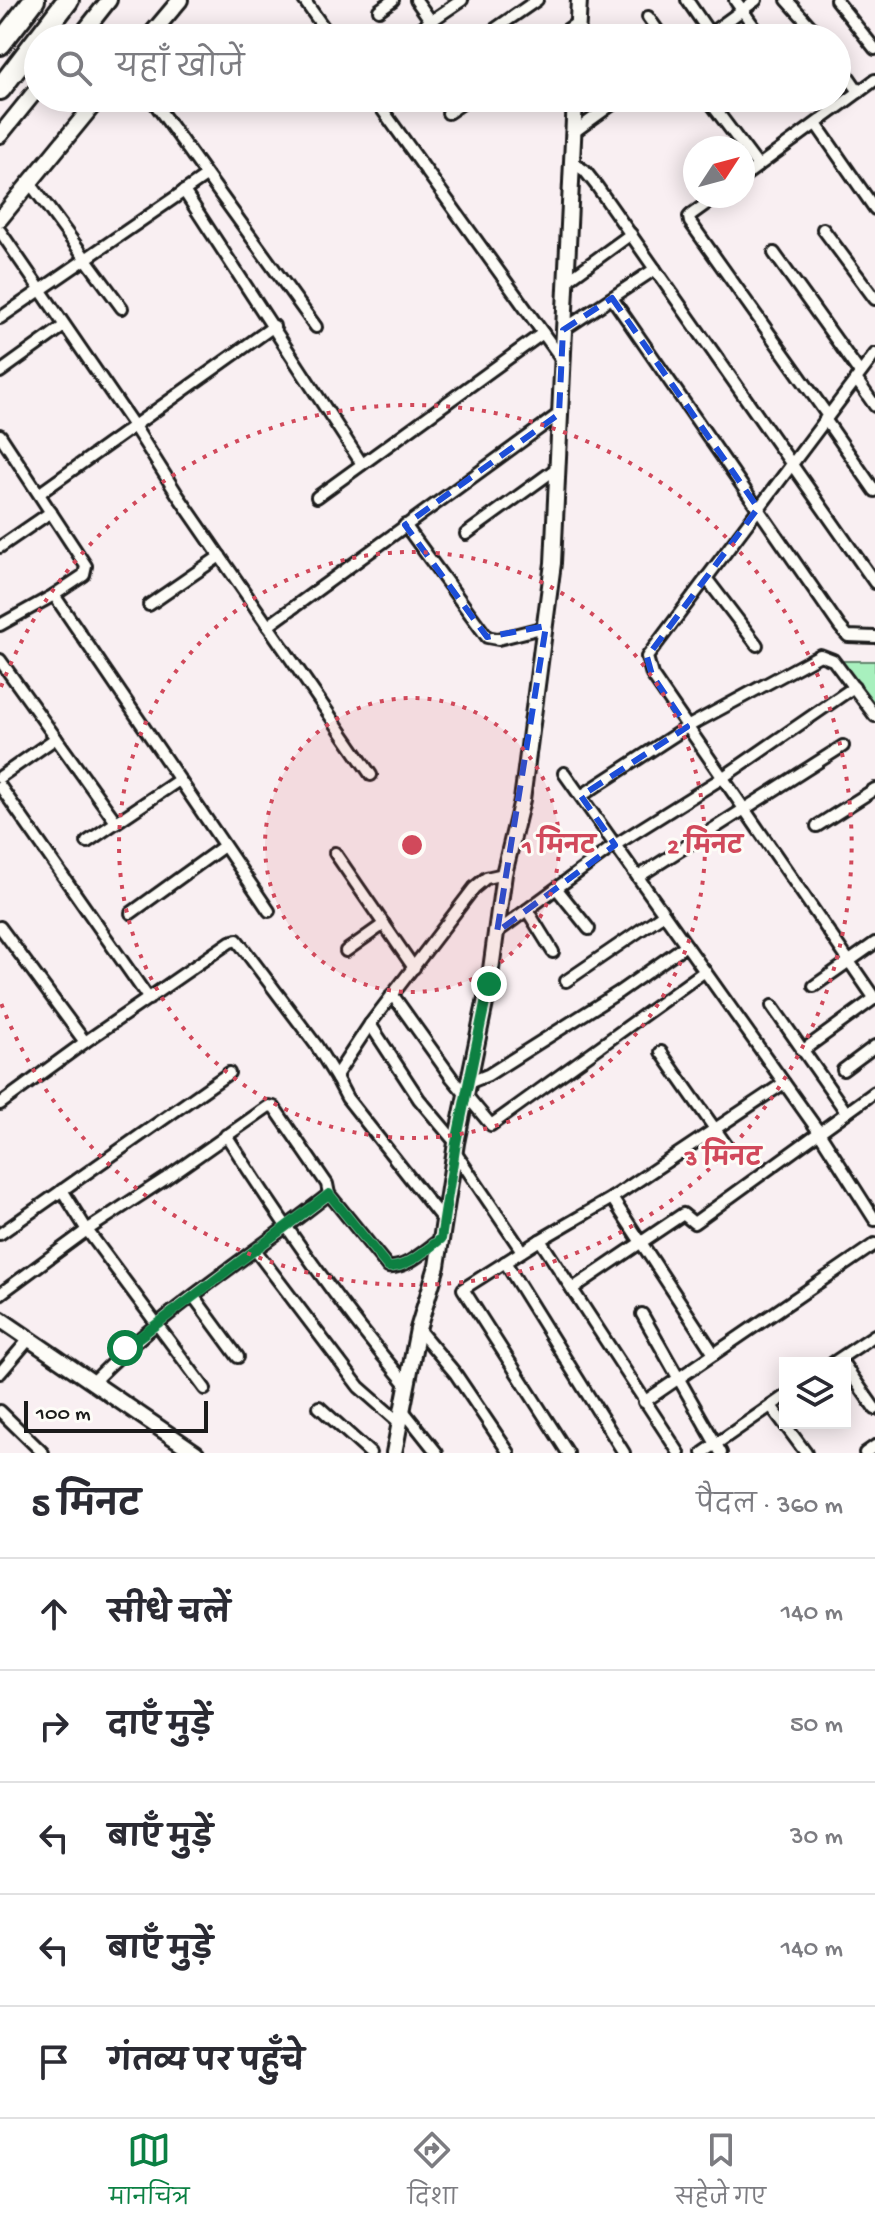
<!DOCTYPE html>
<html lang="hi">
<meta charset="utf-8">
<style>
:root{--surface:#fff;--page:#f7f7f7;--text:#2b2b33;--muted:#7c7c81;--line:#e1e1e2;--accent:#0b8043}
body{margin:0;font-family:"Gochi Hand","Playpen Sans Deva",sans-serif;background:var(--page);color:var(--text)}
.controls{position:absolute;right:24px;bottom:24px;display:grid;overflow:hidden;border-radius:0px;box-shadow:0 4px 20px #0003}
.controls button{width:72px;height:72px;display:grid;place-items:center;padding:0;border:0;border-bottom:2px solid var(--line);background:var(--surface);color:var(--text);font:40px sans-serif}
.compass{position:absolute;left:683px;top:136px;width:72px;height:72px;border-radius:50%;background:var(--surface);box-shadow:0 4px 20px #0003;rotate:54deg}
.scale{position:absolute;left:24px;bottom:20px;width:184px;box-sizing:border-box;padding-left:8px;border:4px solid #1c1c1c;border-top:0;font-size:22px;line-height:28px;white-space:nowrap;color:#1c1c1c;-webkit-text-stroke:6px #fdfcf7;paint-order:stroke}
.stop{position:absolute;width:24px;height:24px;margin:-18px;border:6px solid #0b8043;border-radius:50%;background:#fff}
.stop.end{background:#0b8043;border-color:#fff;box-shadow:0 2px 8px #0008}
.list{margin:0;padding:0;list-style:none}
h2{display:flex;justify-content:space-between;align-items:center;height:104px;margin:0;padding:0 32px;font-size:34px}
h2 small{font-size:26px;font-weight:400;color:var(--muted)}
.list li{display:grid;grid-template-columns:52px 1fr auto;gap:24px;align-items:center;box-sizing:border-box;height:112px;padding:0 32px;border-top:2px solid var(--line)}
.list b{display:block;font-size:30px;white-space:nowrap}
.list em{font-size:26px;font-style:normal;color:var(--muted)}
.icon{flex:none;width:44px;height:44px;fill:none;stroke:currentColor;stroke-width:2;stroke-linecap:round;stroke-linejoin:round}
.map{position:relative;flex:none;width:875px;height:1453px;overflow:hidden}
.search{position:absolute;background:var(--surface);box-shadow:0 4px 20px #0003;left:24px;right:24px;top:24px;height:88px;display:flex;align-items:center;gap:20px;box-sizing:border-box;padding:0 28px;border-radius:44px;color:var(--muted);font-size:30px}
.sheet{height:664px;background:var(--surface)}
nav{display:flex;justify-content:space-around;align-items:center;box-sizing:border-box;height:112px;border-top:2px solid var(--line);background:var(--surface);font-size:22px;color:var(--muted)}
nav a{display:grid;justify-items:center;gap:4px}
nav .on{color:var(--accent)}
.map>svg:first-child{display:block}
</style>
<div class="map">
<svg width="875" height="1453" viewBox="0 0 875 1453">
<rect width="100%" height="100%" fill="#f9eff2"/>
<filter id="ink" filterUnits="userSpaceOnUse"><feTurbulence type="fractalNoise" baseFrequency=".0125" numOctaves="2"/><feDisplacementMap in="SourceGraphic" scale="16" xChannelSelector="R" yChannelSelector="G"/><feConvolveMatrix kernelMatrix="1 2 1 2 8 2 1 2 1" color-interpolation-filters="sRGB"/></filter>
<g filter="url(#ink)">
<polygon fill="#a8f0be" stroke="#62866d" stroke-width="2" points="840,661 875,661 875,717"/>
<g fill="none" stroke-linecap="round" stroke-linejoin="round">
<g stroke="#1c1c1c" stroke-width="16">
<g id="street">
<polyline points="304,0 331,38"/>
<polyline points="416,0 443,38"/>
<polyline points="687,0 713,38"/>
<polyline points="735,0 762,38"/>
<polyline points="787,0 821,38"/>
<polyline points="836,0 875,49"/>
<polyline points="379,10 393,0"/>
<polyline points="648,17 663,38"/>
<polyline points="406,38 462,0"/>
<polyline points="482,38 537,0"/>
<polyline points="555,38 578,22"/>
<polyline points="704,38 756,0"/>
<polyline points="837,60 859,92"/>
<polyline points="151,98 316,327"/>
<polyline points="374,98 561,358"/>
<polyline points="707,98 758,166"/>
<polyline points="448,113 470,98"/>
<polyline points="816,124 875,209"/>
<polyline points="574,132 621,98"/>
<polyline points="572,162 585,171 596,185 875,583"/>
<polyline points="743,177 875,80"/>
<polyline points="30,183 122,308"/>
<polyline points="184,191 362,464"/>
<polyline points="717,196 692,214 689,217 690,222 828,416"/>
<polyline points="823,229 875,299"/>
<polyline points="0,231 134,426 177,494 371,775"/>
<polyline points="774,253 860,373"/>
<polyline points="565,282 631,234"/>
<polyline points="612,298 840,627 848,636 875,637"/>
<polyline points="0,318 206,176"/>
<polyline points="563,330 655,269"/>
<polyline points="875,354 647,657 652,675 875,999"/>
<polyline points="0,372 64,326"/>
<polyline points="856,379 875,406"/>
<polyline points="825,419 875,491"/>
<polyline points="0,435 86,566 84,575 54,595 269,911"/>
<polyline points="40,493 274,326"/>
<polyline points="317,497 543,333"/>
<polyline points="405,525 487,637 498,639 545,627"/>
<polyline points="466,534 557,468"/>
<polyline points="0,547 51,512"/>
<polyline points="706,578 757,645"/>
<polyline points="149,605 220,556"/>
<polyline points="0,625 54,595"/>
<polyline points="268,626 559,414"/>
<polyline points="0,660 116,822"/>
<polyline points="564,773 819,1132 875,1220"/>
<polyline points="0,777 56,738"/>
<polyline points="0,786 149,999"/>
<polyline points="581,796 687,727 820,655 833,660 875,716"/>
<polyline points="817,826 875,789"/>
<polyline points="87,842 179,780"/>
<polyline points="335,853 414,968"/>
<polyline points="638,877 843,746"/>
<polyline points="557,889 589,929"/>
<polyline points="527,910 553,952"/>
<polyline points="131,913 224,846"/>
<polyline points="0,927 85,1042 0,1104"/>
<polyline points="497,932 615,845 722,778 854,687"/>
<polyline points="346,951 384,924"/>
<polyline points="566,981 664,914"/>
<polyline points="814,986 875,943"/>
<polyline points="392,994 452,1078 491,1125 705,971"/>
<polyline points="772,1006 846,1112"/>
<polyline points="370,1024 419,1099 456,1143"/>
<polyline points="85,1042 230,942 237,940 316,1045 337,1079"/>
<polyline points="802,1051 875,998"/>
<polyline points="661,1052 729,1149"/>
<polyline points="843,1070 875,1046"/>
<polyline points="468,1083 488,1075 619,992 686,945"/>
<path d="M226,1135C281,1222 340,1306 407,1385"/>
<polyline points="455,1152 522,1251"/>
<polyline points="62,1190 87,1230 205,1389"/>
<polyline points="612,1198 714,1354"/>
<polyline points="443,1220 347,1098 337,1079 337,1074 370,1024 474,888 486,878 504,874"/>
<polyline points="0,1234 229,1073"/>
<polyline points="540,1240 679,1453"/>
<polyline points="256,1251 359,1387 400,1423"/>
<polyline points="505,1262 624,1453"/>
<polyline points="572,1289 683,1214 694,1223 875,1092"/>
<path d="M0,1294L87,1230L165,1179L269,1106L274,1107L327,1184L329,1194L388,1267C407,1269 426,1249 441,1239"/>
<polyline points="194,1297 238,1357"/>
<polyline points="642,1314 721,1453"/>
<polyline points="418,1329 455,1373 509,1453"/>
<polyline points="833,1363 875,1335"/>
<polyline points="845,1366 875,1409"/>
<polyline points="0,1373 30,1338"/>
<path d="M93,1382C163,1310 250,1257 329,1194"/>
<polyline points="644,1402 875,1244"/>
<polyline points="771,1406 806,1453"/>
<polyline points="319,1407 370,1453"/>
<polyline points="402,1409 437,1453"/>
<polyline points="0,1411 43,1453"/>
<polyline points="568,1453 463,1289 540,1240 612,1198 784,1083"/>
<polyline points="703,1453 785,1396"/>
<polyline points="865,1453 875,1446"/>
</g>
</g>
<g stroke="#1c1c1c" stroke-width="20">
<g id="secondary">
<polyline points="79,38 109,0"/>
<polyline points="148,38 180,0"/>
<polyline points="577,38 579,0"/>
<polyline points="0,135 38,88"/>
<polyline points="0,219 99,98"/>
<polyline points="0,1319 196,1453"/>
<polyline points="394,1453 418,1329 437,1266 456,1143 489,984 504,874 522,800 553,563 575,98"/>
</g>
</g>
<g stroke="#1c1c1c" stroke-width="26">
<g id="highway">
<polyline points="39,38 68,0"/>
<polyline points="0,44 34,0"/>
<polyline points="0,89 38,39"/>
</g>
</g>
<use href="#street" stroke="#fdfcf7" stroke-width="10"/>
<use href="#secondary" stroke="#fdfcf7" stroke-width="14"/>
<use href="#highway" stroke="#fdfcf7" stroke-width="20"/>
</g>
</g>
<g fill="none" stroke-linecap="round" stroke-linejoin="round" filter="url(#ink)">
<path stroke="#0b8043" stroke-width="10" d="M125,1348L329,1194L388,1267C407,1269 426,1249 441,1239L456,1143L489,984"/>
</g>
<path fill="none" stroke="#1d4ed8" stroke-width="6" stroke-dasharray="16 10" stroke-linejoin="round" d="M612,298L758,508L647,657L652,675L687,727L581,796L615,845L497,932L546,626L487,637L405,525L559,414L563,330Z"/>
<circle cx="412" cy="845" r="147" fill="#d1495b" fill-opacity=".12"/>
<g fill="none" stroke="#d1495b" stroke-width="4" stroke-dasharray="4 8">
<circle cx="412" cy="845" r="147"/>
<circle cx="412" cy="845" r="293"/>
<path d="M1 687A440 440 0 1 1 1 1003"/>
</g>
<circle cx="412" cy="845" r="12" fill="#d1495b" stroke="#fdfcf7" stroke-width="4"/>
<g font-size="24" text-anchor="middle" font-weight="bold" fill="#d1495b" stroke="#fdfcf7" stroke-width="6" stroke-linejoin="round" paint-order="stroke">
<text x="559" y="853">1 मिनट</text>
<text x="705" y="853">2 मिनट</text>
<text x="723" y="1165">3 मिनट</text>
</g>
</svg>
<div class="controls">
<button><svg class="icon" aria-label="layers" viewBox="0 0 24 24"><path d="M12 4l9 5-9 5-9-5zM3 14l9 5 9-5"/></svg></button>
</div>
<svg class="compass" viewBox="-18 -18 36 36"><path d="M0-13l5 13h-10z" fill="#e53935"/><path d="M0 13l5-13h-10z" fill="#7c7c81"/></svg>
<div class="scale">100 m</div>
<div class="stop" style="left:125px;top:1348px"></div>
<div class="stop end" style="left:489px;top:984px"></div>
<div class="search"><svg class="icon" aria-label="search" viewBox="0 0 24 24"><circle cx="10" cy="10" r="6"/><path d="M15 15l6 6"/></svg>यहाँ खोजें</div>
</div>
<section class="sheet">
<h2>5 मिनट<small>पैदल · 360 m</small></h2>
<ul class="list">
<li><svg class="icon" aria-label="ahead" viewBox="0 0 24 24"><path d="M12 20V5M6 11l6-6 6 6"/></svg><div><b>सीधे चलें</b></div><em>140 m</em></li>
<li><svg class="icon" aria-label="right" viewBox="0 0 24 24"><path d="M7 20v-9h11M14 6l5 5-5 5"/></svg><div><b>दाएँ मुड़ें</b></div><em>50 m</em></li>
<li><svg class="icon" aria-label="left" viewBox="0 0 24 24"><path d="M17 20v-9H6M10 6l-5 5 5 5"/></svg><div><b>बाएँ मुड़ें</b></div><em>30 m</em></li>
<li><svg class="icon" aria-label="left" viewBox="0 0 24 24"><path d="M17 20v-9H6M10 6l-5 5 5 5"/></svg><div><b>बाएँ मुड़ें</b></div><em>140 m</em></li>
<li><svg class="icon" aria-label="arrive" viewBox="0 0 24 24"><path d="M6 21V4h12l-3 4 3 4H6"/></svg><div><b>गंतव्य पर पहुँचे</b></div></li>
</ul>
</section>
<nav>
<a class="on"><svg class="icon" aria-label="map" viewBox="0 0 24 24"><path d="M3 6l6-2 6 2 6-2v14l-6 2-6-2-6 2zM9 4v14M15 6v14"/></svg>मानचित्र</a>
<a><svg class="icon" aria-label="directions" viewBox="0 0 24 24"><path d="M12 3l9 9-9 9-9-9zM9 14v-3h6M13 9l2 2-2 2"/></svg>दिशा</a>
<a><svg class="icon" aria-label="saved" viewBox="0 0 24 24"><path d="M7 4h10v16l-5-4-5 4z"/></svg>सहेजे गए</a>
</nav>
